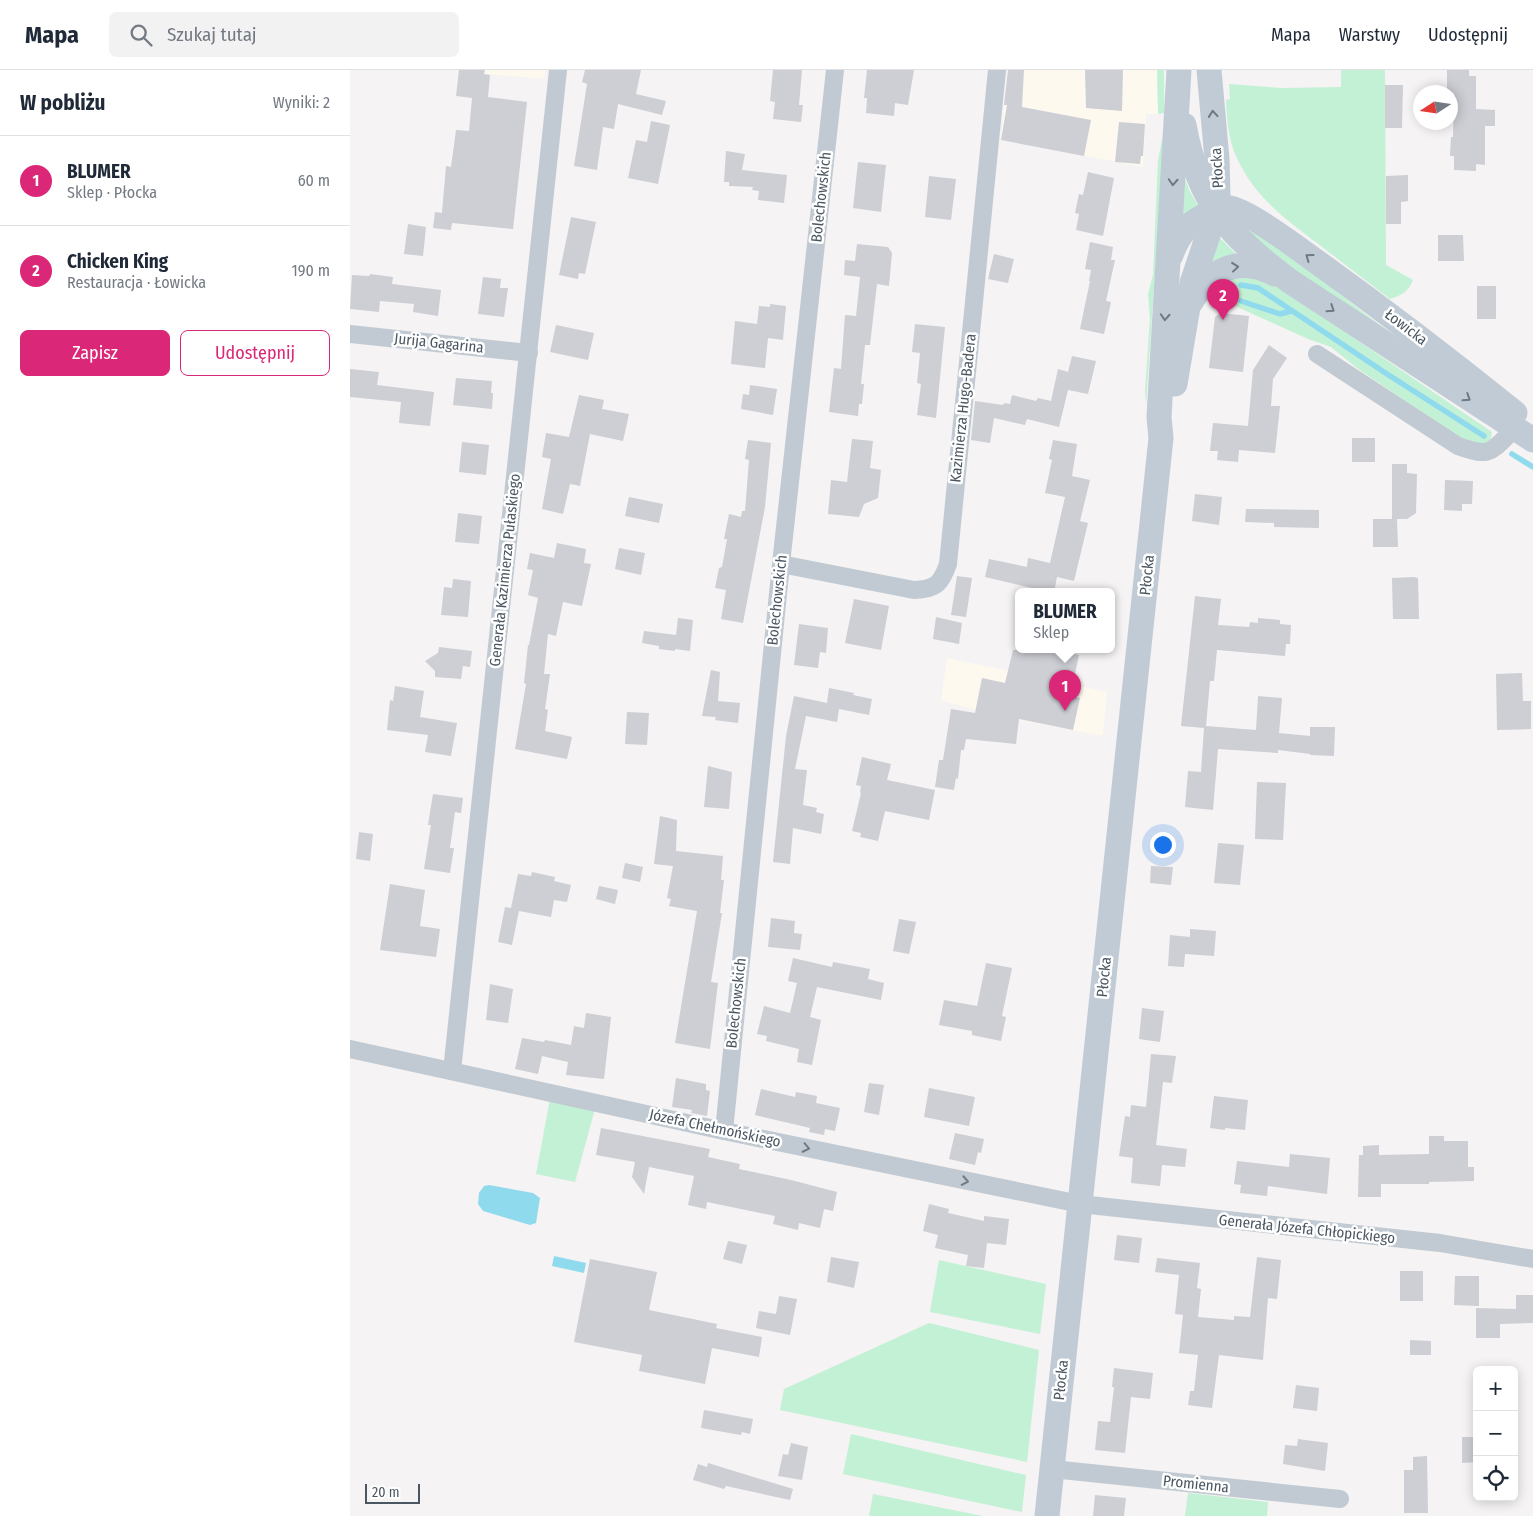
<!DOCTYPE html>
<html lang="pl">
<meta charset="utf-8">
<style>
:root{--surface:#fff;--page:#f2f2f3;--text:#1f2937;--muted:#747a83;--line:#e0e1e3;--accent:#db2777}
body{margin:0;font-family:"Fira Sans Condensed",sans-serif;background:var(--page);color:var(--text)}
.controls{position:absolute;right:15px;bottom:15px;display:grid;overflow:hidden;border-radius:8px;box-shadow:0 2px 12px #0003}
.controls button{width:45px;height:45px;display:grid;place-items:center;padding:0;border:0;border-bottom:1px solid var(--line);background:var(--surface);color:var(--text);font:25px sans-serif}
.compass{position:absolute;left:1063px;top:15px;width:45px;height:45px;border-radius:50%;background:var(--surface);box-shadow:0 2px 12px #0003;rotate:258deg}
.scale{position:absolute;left:15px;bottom:12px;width:55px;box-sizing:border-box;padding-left:5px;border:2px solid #4a5661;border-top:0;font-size:14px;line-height:18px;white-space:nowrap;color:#4a5661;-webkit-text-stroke:4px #fff;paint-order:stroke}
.you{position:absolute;left:812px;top:774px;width:18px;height:18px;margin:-12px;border:4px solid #fff;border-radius:50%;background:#1a73e8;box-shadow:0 0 0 8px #1a73e833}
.badge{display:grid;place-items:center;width:32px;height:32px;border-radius:50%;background:var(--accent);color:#fff;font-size:16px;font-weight:700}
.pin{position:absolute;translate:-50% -41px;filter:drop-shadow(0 1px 2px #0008)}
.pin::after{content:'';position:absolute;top:26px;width:18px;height:15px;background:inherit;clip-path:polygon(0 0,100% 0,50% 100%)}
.popup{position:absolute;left:665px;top:518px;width:100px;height:65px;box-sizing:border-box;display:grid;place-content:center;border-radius:8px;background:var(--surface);filter:drop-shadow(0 1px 4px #0005);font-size:16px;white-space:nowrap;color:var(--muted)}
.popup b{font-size:19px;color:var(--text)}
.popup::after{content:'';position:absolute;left:50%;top:100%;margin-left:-10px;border:10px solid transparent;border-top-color:var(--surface)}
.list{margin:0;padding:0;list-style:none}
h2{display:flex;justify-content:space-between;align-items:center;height:65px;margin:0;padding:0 20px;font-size:21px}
h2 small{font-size:16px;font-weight:400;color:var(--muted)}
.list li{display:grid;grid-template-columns:32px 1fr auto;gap:15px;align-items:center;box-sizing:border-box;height:90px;padding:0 20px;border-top:1px solid var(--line)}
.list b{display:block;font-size:19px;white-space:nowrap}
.list p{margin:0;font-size:16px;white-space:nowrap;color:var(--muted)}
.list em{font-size:16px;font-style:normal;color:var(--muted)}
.actions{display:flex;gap:10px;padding:15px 20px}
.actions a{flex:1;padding:11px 0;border:1px solid var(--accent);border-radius:8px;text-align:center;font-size:18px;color:var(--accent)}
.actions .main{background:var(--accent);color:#fff}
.icon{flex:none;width:28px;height:28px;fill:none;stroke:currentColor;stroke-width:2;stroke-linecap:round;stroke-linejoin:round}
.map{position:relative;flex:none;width:1183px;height:1446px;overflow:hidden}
header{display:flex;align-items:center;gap:30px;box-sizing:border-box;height:70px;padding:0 25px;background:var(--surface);border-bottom:1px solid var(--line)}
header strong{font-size:24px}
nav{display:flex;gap:28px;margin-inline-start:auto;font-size:18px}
.search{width:350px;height:45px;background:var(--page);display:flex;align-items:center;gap:12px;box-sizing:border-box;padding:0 18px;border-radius:8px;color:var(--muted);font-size:19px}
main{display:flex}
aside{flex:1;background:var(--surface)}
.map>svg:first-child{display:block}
</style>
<header>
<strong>Mapa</strong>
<div class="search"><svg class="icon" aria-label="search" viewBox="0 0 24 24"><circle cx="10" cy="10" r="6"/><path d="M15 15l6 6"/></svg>Szukaj tutaj</div>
<nav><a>Mapa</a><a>Warstwy</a><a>Udostępnij</a></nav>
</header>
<main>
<aside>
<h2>W pobliżu<small>Wyniki: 2</small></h2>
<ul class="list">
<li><span class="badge">1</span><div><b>BLUMER</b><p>Sklep · Płocka</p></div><em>60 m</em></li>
<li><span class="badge">2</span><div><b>Chicken King</b><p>Restauracja · Łowicka</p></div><em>190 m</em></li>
</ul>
<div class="actions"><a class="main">Zapisz</a><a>Udostępnij</a></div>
</aside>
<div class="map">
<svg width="1183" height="1446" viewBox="0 0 1183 1446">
<rect width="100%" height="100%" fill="#f5f3f3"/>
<g fill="#fdf9ef">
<polygon points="125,0 195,0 194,9 125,3"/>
<polygon points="658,0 807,0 808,44 796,44 793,97 651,70"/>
<polygon points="597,588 757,622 753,666 644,645 591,630"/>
</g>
<g fill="#c3f1d5">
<polygon points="807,0 814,0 814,43 808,44"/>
<path d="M991,0H1035L1036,195L1063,210C1059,221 1051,226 1040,229C1017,211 994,194 971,176C936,150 904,127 886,86C878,68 877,48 876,30L880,29L879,14L931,18L991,17Z"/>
<polygon points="814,67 796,335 795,321 800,248 798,224 803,205 808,91 812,69"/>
<polygon points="832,99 839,120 848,136 829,151"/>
<polygon points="894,159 905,163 957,199 1056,275 994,239"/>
<polygon points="869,167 886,184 862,193"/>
<polygon points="914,207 1142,362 1140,374 1125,378 1008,299 981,277 958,269 859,224 872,209"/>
<polygon points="200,1029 245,1039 225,1112 186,1104"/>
<polygon points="589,1190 696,1214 690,1264 580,1242"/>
<polygon points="579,1253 689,1280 677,1392 430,1340 434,1319"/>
<polygon points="501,1364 676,1405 672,1442 493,1404"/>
<polygon points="838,1423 918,1432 917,1446 835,1446"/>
<polygon points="523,1424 633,1446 519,1446"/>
</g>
<g fill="#90daee">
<polygon points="139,1115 183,1123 190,1128 186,1153 180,1155 133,1141 128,1134 129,1123 134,1116"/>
<polygon points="204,1186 236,1193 234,1203 202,1196"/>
</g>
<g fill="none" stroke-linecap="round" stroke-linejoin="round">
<g stroke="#90daee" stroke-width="5.5">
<polyline points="891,215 908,218 1037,304 1134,366"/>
<polyline points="891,231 930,244 941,241"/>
<polyline points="1162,384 1183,397"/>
</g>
</g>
<g fill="#cdcfd5">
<polygon points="109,0 135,0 134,4 140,5 138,27 177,32 163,159 102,153 101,160 83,158 85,142 92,143 96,96 101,97 106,60 119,61 122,28 106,26"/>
<polygon points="235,0 291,0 286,24 316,31 312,45 268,34 264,59 253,57 247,100 224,96 237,14 232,12"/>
<polygon points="423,0 452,0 449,35 453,35 451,52 423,49 425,32 420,31"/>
<polygon points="517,0 564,0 558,35 545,33 544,46 516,43 517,28 514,28"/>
<polygon points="658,0 674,0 672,37 741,50 734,86 651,70 657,35 654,35"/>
<polygon points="735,0 773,0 772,41 736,38"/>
<polygon points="1097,0 1119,0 1119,6 1126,6 1126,39 1145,40 1145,56 1135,56 1135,95 1126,94 1126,101 1104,100 1104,86 1100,86 1101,67 1103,67 1104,23 1097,22"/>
<polygon points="1035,15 1053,15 1052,58 1035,58"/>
<polygon points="301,51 320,55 308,114 278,108 286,70 297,72"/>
<polygon points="769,52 795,54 793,86 791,86 790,94 765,92"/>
<polygon points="376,81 395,84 392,100 437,105 434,133 408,130 409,121 402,120 403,117 379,116 379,112 374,112"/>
<polygon points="508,92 536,95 531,142 503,138"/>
<polygon points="738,102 764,108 753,166 726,160 729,144 725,143 729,124 733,125"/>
<polygon points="1058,105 1058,131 1051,132 1051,154 1036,154 1036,106"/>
<polygon points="579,106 606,109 601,150 575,147"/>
<polygon points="221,147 246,152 235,204 229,203 228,209 209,205"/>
<polygon points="58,154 76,157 73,186 54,184"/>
<polygon points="1088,165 1113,165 1114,191 1088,191"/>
<polygon points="740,172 763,177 761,190 765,190 756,231 761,232 754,264 730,259 740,211 739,211 741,200 735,199"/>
<polygon points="507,174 538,177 542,183 539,216 527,214 520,275 515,275 511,314 514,314 512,334 509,334 508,346 479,342 484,298 491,299 495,245 506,246 510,207 494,205 495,190 505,191"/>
<polygon points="644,184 664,189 658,213 638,209"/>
<polygon points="20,204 43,207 42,214 91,220 88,246 63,242 64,234 30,231 29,242 0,239 2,205 19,206"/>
<polygon points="133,207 151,209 150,218 158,218 154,247 128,244"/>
<rect x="1127" y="216" width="19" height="33"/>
<polygon points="420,234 436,236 433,270 418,268 415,298 381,294 385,251 407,254 409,236 420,237"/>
<polygon points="871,243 899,246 893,302 859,298 865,247"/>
<polygon points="565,254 595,257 586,348 567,345 571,314 567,313 570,283 562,282"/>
<polygon points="206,255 244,263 238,290 200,282"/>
<polygon points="919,275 937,288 923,309 921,336 930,336 925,383 889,380 888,392 867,390 868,381 860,381 863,353 898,356 903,300"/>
<polygon points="722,286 746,291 738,324 718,320 709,357 677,349 675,355 644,348 640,373 621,370 625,331 653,335 654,333 660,334 662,325 686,331 688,328 701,331 708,299 718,302"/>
<polygon points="0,299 29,302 27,315 84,322 80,356 49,353 51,332 0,327"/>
<polygon points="106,308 142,311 141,323 143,323 142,339 103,335"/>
<polygon points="400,315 427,319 423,345 391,339 393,324 399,325"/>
<polygon points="229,325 254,330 252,339 279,344 273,371 240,364 230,416 220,414 213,444 192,439 201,389 192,387 196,363 219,367"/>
<rect x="1002" y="368" width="23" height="24"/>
<polygon points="502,369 523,371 520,398 531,400 528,428 514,434 509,447 478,444 481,410 497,412"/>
<polygon points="398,370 421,373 415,437 393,553 371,549 376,520 365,518 369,498 372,497 377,469 374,469 379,444 391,447 392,441 395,441 399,390 395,389"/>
<polygon points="703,370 727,374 722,406 740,410 730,451 738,453 724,511 707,507 704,522 699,522 635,507 639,489 677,497 678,488 700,493 715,427 695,423 702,390 699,389"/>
<polygon points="112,372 139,375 136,405 109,402"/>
<polygon points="1042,394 1057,394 1057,403 1067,404 1066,443 1057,449 1042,449"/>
<polygon points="1095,410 1123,411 1122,434 1112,434 1112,441 1094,440"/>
<polygon points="845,424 872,427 869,455 842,451"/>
<polygon points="279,427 313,434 309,453 275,446"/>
<polygon points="896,439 969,440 969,458 924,457 924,453 895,452"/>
<polygon points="108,443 132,446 129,474 105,472"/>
<polygon points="1023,449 1047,449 1048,477 1023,477"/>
<polygon points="207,473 236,479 234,493 241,494 232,536 213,532 206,566 198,564 194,604 200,604 195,639 198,640 195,661 222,667 217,689 165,679 176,614 174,613 178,575 179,575 188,528 178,525 183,500 177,499 180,483 204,488"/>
<polygon points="269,478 295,483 291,505 265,499"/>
<polygon points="607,506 622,508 616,547 601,545"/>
<polygon points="1064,507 1068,508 1069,549 1043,549 1042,508"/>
<polygon points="103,509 121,511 118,547 91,545 94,517 102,518"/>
<polygon points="845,526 871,529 868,555 899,557 900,552 908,553 908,548 930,550 930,554 941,555 940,574 936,574 935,586 867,580 864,611 860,611 856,656 906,660 908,626 932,628 929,663 960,666 960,657 985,657 984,686 960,685 960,684 928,680 928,683 868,679 863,740 835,737 838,701 851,702 854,658 831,656"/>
<polygon points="504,529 539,536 531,580 495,573"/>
<polygon points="586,547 612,553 609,574 583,569"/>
<polygon points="328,548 343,550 340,581 325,579 325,581 309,579 309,576 292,573 294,561 326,565"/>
<polygon points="449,554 478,558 476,583 470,582 468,598 444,595"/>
<polygon points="89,577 122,581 120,597 113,596 111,609 85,607 85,601 75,591 88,583"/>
<polygon points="663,580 684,580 698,583 699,580 703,580 729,585 725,604 704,622 730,628 723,660 669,649 666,674 616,669 614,680 611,680 608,709 606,708 604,720 585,717 589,690 593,690 601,639 625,643 632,608 655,613"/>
<polygon points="361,600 370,602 368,631 390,633 388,653 365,650 366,647 352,646"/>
<polygon points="1172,603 1173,631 1181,631 1181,659 1147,660 1146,604"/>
<polygon points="45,616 74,621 70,647 107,653 101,686 75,682 78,665 37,660 40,630 43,631"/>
<polygon points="479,618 504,623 503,625 522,629 519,645 489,639 487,652 456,646 445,699 457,700 453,735 467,738 466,742 474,744 471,764 443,758 440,794 423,792 436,666 444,626 477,633"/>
<polygon points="277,642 299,643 297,675 275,674"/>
<polygon points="512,687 541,694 537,710 585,720 579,750 535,741 528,771 510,767 511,763 502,761 511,723 510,722 511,716 506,715"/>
<polygon points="358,696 382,702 379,739 354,737"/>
<polygon points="907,712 936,713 933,770 905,769"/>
<polygon points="83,724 113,728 111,743 105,742 100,778 104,778 100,803 74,799 81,755 78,755"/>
<polygon points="310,746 327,750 326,781 373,786 371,810 374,810 370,843 372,843 361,912 368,913 360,979 325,973 347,841 319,836 321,829 317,828 323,796 304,794"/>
<polygon points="9,762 23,764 20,791 6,789"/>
<polygon points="868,773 894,775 890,815 864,813"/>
<polygon points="275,793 293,797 290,812 272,808"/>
<polygon points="801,796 823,797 821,815 800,813"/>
<polygon points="182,802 205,807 204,811 221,815 217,832 204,830 201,847 169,841 162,875 148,872 155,837 161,838 168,804 181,806"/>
<polygon points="40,814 75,820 70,856 90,859 86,887 30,880"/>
<polygon points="249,816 268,820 265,834 246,829"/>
<polygon points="421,848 445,851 444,863 452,864 450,880 418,877"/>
<polygon points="549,849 566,852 559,884 543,881"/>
<polygon points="840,859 866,861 864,886 835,884 834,897 818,896 820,865 840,867"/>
<polygon points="443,888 482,897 483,892 520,899 518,909 534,913 531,930 467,917 460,947 471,950 462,995 447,992 449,979 416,971 417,966 407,964 414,936 440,943 447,913 438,911"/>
<polygon points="636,893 662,898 652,946 656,947 651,971 622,965 622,961 589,955 594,930 627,936"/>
<polygon points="140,914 163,919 158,953 136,950"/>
<polygon points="792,938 814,941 810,972 789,969"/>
<polygon points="236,943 261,947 254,1009 216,1005 218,992 192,986 188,1004 165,999 172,968 194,972 195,970 221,975 224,956 234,958"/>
<polygon points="801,984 826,986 822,1013 813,1012 806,1075 837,1079 835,1097 812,1095 810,1116 781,1113 783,1088 769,1086 775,1046 780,1047 781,1035 796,1037"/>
<polygon points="326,1008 356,1014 356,1020 360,1021 357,1046 341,1043 342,1040 322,1037"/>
<polygon points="519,1013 534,1015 529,1045 514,1042"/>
<polygon points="579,1018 625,1027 619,1056 574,1047"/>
<polygon points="411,1019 445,1027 446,1022 467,1026 466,1033 490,1038 485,1061 475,1059 474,1065 459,1062 460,1058 405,1045"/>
<polygon points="864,1026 898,1030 895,1060 875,1058 875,1060 860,1058"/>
<polygon points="251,1058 360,1079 358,1087 390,1094 389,1099 441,1110 487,1122 483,1141 474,1139 470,1158 449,1153 448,1160 423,1154 425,1146 357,1132 356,1139 338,1135 344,1106 299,1097 294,1124 282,1107 285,1092 246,1085"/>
<polygon points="605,1063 634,1069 631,1083 628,1082 625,1095 599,1089"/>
<polygon points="1079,1066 1094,1066 1094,1071 1118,1071 1118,1097 1124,1097 1124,1111 1079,1112 1079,1114 1031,1114 1031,1127 1008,1127 1009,1085 1013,1085 1013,1076 1029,1075 1029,1085 1079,1084"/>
<polygon points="940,1084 980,1088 977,1124 918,1116 917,1126 890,1123 891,1115 884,1114 887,1091 939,1097"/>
<polygon points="579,1134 599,1139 598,1143 634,1151 634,1146 659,1149 656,1175 637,1173 634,1198 616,1196 618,1185 585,1178 588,1165 573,1161"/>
<polygon points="767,1165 792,1168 789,1193 764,1190"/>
<polygon points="378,1171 397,1175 392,1194 373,1189"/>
<polygon points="481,1187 509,1192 504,1218 477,1212"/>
<polygon points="907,1187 931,1190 927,1229 918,1228 913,1290 869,1285 862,1338 838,1335 840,1321 844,1321 848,1285 829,1283 833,1245 825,1244 829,1205 805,1202 807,1188 850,1193 847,1218 851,1219 848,1247 884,1250 884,1246 900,1247"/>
<polygon points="240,1189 307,1202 299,1240 367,1254 366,1258 412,1267 409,1287 362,1278 355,1314 289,1301 292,1285 224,1272"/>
<rect x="1050" y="1201" width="23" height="30"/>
<polygon points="1105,1206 1129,1206 1129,1236 1104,1235"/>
<polygon points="1166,1225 1183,1225 1183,1253 1150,1254 1150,1268 1126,1268 1126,1238 1166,1239"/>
<polygon points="429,1226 447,1229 440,1265 406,1258 409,1241 426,1244"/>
<polygon points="1060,1270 1081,1271 1081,1285 1060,1285"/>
<polygon points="764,1298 803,1303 800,1329 781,1327 775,1383 745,1380 748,1351 760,1352 764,1317 762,1317"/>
<polygon points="946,1315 969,1318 967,1341 943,1338"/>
<polygon points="354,1340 403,1349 400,1364 392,1362 391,1365 351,1358"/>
<polygon points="1112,1367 1127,1367 1127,1392 1112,1393"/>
<polygon points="948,1369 978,1373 975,1401 933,1394 935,1375 947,1376"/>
<polygon points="441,1373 458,1377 452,1410 428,1406 433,1384 438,1385"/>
<polygon points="1077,1386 1078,1443 1054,1443 1054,1400 1063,1400 1063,1387"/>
<polygon points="358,1393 443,1419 440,1430 376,1416 374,1419 343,1410 348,1394 357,1397"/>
<polygon points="745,1425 776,1428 774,1446 743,1446"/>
</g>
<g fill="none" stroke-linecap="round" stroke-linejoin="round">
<g stroke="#c1cad2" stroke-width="18">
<polyline points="0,264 179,283"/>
<path d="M967,284L1108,376C1141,388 1141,382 1164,359"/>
<path d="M431,494L564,520C586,519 591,514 598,494L647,0"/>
<polyline points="0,979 374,1061 730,1134 1090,1173 1183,1189"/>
<polyline points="102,1001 208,0"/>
<polyline points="374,1061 431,494 485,0"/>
<polyline points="702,1399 990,1429"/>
</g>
<g stroke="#c1cbd6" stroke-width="25">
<path d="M834,55C848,133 880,166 941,212L1183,370"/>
<path d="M821,185C829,163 840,151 861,143C866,140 873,138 879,138C895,139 945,176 960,187C1030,237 1098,289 1165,343"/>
<path d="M841,232C861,199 889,185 925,204"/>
<polyline points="825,314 842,213 866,141 868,127 867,89 859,0"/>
<polyline points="697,1446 811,368 809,347 829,0"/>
</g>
</g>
<defs><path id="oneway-chevron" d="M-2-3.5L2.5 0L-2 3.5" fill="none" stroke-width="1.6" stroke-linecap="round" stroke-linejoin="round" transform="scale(1.25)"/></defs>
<g stroke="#6e7984">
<use href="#oneway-chevron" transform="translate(863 44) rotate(-95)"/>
<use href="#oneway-chevron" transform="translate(823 112) rotate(93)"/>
<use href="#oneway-chevron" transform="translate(959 187) rotate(-144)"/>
<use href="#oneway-chevron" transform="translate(885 197) rotate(-6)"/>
<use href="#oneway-chevron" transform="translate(981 239) rotate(34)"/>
<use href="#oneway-chevron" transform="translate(815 247) rotate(93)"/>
<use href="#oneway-chevron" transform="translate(1117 328) rotate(33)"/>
</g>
<g stroke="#6e7983">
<use href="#oneway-chevron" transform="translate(456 1078) rotate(12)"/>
<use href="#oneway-chevron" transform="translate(615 1111) rotate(11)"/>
</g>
<g text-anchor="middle" stroke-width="5" stroke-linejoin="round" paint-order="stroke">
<g font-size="15" fill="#4a5661" stroke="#fff">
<text transform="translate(867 98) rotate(-93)" y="5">Płocka</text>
<text transform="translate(471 127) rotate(-84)" y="5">Bolechowskich</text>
<text transform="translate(1056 257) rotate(37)" y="5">Łowicka</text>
<text transform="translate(89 273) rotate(6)" y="5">Jurija Gagarina</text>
<text transform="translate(613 338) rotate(-84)" y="5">Kazimierza Hugo-Badera</text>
<text transform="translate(155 500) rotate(-84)" y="5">Generała Kazimierza Pułaskiego</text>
<text transform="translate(797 505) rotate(-84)" y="5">Płocka</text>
<text transform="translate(427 530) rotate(-84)" y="5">Bolechowskich</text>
<text transform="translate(754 907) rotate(-84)" y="5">Płocka</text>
<text transform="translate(386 933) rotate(-84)" y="5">Bolechowskich</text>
<text transform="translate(365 1058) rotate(12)" y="5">Józefa Chełmońskiego</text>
<text transform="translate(957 1159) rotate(6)" y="5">Generała Józefa Chłopickiego</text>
<text transform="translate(711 1310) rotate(-84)" y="5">Płocka</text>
<text transform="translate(846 1414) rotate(6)" y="5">Promienna</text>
</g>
</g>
</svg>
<div class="controls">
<button>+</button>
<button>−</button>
<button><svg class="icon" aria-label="locate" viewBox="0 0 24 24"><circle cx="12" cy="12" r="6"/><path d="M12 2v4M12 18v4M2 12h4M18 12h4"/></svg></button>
</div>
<svg class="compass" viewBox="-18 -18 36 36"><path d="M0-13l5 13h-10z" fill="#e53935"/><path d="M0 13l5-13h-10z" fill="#747a83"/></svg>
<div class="scale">20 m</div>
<div class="you"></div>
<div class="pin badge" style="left:715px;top:641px">1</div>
<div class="popup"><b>BLUMER</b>Sklep</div>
<div class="pin badge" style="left:873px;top:250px">2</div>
</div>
</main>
